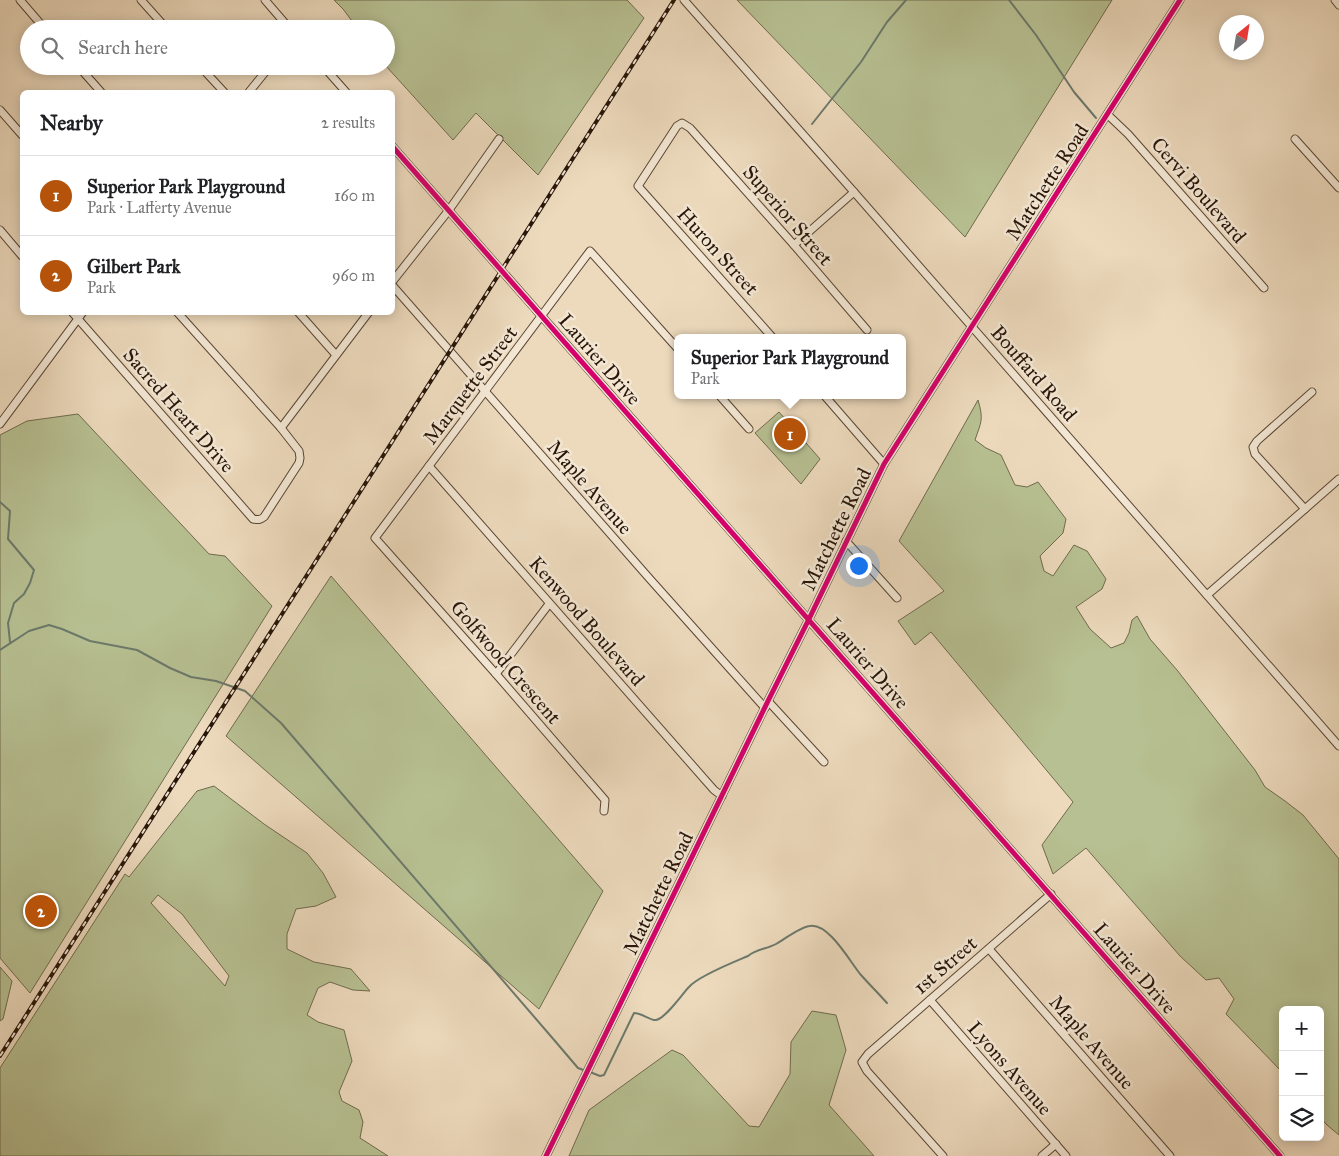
<!DOCTYPE html>
<meta charset="utf-8">
<style>
:root{--surface:#fff;--page:#f6f6f6;--text:#202124;--muted:#757577;--line:#e0e0e0;--accent:#b45309}
body{margin:0;font-family:"IM FELL Great Primer",serif;background:var(--page);color:var(--text)}
.controls{position:absolute;right:15px;bottom:15px;display:grid;overflow:hidden;border-radius:8px;box-shadow:0 2px 12px #0003}
.controls button{width:45px;height:45px;display:grid;place-items:center;padding:0;border:0;border-bottom:1px solid var(--line);background:var(--surface);color:var(--text);font:25px sans-serif}
.compass{position:absolute;left:1219px;top:15px;width:45px;height:45px;border-radius:50%;background:var(--surface);box-shadow:0 2px 12px #0003;rotate:30deg}
.you{position:absolute;left:858px;top:565px;width:18px;height:18px;margin:-12px;border:4px solid #fff;border-radius:50%;background:#1a73e8;box-shadow:0 0 0 8px #1a73e833}
.badge{display:grid;place-items:center;width:32px;height:32px;border-radius:50%;background:var(--accent);color:#fff;font-size:16px;font-weight:700}
.pin{position:absolute;translate:-50% -50%;border:2px solid #fff;box-shadow:0 1px 5px #0006}
.popup{position:absolute;left:674px;top:334px;width:232px;height:65px;box-sizing:border-box;display:grid;place-content:center;border-radius:8px;background:var(--surface);filter:drop-shadow(0 1px 4px #0005);font-size:16px;white-space:nowrap;color:var(--muted)}
.popup b{font-size:19px;color:var(--text)}
.popup::after{content:'';position:absolute;left:50%;top:100%;margin-left:-10px;border:10px solid transparent;border-top-color:var(--surface)}
.list{margin:0;padding:0;list-style:none}
h2{display:flex;justify-content:space-between;align-items:center;height:65px;margin:0;padding:0 20px;font-size:21px}
h2 small{font-size:16px;font-weight:400;color:var(--muted)}
.list li{display:grid;grid-template-columns:32px 1fr auto;gap:15px;align-items:center;box-sizing:border-box;height:80px;padding:0 20px;border-top:1px solid var(--line)}
.list b{display:block;font-size:19px;white-space:nowrap}
.list p{margin:0;font-size:16px;white-space:nowrap;color:var(--muted)}
.list em{font-size:16px;font-style:normal;color:var(--muted)}
.icon{flex:none;width:28px;height:28px;fill:none;stroke:currentColor;stroke-width:2;stroke-linecap:round;stroke-linejoin:round}
.map{position:relative;flex:none;width:1339px;height:1156px;overflow:hidden}
.search{position:absolute;background:var(--surface);box-shadow:0 2px 12px #0003;left:20px;top:20px;width:375px;height:55px;display:flex;align-items:center;gap:12px;box-sizing:border-box;padding:0 18px;border-radius:28px;color:var(--muted);font-size:19px}
.panel{position:absolute;background:var(--surface);box-shadow:0 2px 12px #0003;left:20px;top:90px;width:375px;height:225px;border-radius:8px}
.map>svg:first-child{display:block}
</style>
<div class="map">
<svg width="1339" height="1156" viewBox="0 0 1339 1156">
<rect width="100%" height="100%" fill="#eddabd"/>
<filter id="stains"><feTurbulence type="fractalNoise" baseFrequency=".004" numOctaves="4"/><feColorMatrix values="0 0 0 0 .2 0 0 0 0 .09 0 0 0 0 .02 0 0 0 .5 -.17"/></filter>
<radialGradient id="worn" r=".72"><stop offset=".6" stop-color="#630" stop-opacity="0"/><stop offset="1" stop-color="#630" stop-opacity=".3"/></radialGradient>
<g fill="#b7c092" stroke="#706a4d" fill-rule="evenodd">
<polygon points="334,0 627,0 644,18 538,175 476,113 453,140 386,66 386,29 358,29 343,9"/>
<polygon points="737,0 1112,0 965,237"/>
<path d="M978,400C984,420 981,422 975,440L986,448L1001,455L1015,485L1027,487L1038,482L1066,519L1063,533L1040,556L1044,571L1053,576L1074,545L1087,551L1106,579L1102,589L1076,607L1090,629L1111,648L1124,643L1129,633L1132,620L1137,616L1150,639L1177,670L1255,770L1265,787L1285,801L1303,815L1339,859V1135L1327,1125L1320,1117V1010H1283V1073L1226,1014L1234,999L1219,978L1206,980L1180,956L1086,848L1053,874L1042,845L1073,802L931,632L915,645L898,621L944,591L899,541Z"/>
<polygon points="779,412 820,459 801,484 755,433"/>
<polygon points="78,414 209,554 225,556 272,606 30,993 0,958 0,435 27,421"/>
<polygon points="331,576 603,891 539,1009 226,736"/>
<path d="M214,786L264,824L307,853L323,873L336,897L316,906L296,909L287,934V949L314,962L351,969L370,991L353,990L330,982L318,988L307,1015L318,1022L344,1030L352,1061L339,1092L342,1101L359,1110L363,1122L360,1138L388,1156H0V1068L125,874L129,877L197,791ZM158,895L182,914L229,976L225,986L151,903Z"/>
<polygon points="0,967 12,981 3,1019 0,1021"/>
<polygon points="812,1011 836,1015 846,1050 829,1105 874,1156 569,1156 589,1110 672,1050 683,1055 749,1126 759,1127 790,1074 791,1042"/>
</g>
<g fill="none" stroke-linecap="round" stroke-linejoin="round">
<g stroke="#6c796b" stroke-width="2">
<polyline points="1009,0 1036,35 1074,92 1096,118"/>
<polyline points="812,124 861,62 887,22 906,0"/>
<polyline points="0,502 10,511 8,539 34,570 30,583 24,594 14,603 8,623 10,642"/>
<polyline points="0,650 29,631 49,625 62,629 90,641 137,650 170,668 191,677 216,681 245,691 281,723 555,1041 578,1068 586,1071"/>
<path d="M590,1072L600,1076L604,1075L634,1013C642,1013 651,1021 656,1020C666,1018 682,994 689,987C698,976 734,962 748,956C756,949 767,949 776,944C785,939 800,927 810,926C829,923 850,962 861,975C869,984 878,993 887,1003"/>
</g>
<g stroke="#594635" stroke-width="9">
<g id="minor">
<polyline points="20,0 45,29"/>
<polyline points="141,0 167,29"/>
<polyline points="265,0 290,29"/>
<polyline points="684,0 854,192 1339,746"/>
<polyline points="1335,0 1339,5"/>
<polyline points="78,66 101,92"/>
<polyline points="200,66 224,92"/>
<polyline points="323,66 346,92"/>
<polyline points="249,92 270,66"/>
<polyline points="0,110 22,135"/>
<polyline points="1108,115 1128,134 1264,288"/>
<polyline points="1295,139 1339,188"/>
<polyline points="392,146 1280,1156"/>
<polyline points="0,230 22,256"/>
<polyline points="794,245 854,192"/>
<polyline points="392,282 449,210 499,139"/>
<polyline points="392,285 649,578 765,708"/>
<path d="M72,312L253,519C258,520 260,520 264,517L299,463L300,458L299,451L281,428L177,312"/>
<polyline points="298,312 336,355"/>
<polyline points="773,338 638,186 677,126 682,123 690,128 794,245 867,330"/>
<polyline points="719,395 749,429"/>
<polyline points="824,395 884,464"/>
<polyline points="0,424 83,312"/>
<polyline points="281,428 369,312"/>
<polyline points="429,466 714,790 722,796"/>
<polyline points="1305,509 1255,454 1253,447 1257,441 1312,392"/>
<polyline points="846,541 897,598"/>
<polyline points="1207,595 1339,479"/>
<polyline points="496,674 549,604"/>
<polyline points="768,701 824,762"/>
<polyline points="604,811 605,800 496,674 375,538 590,251 678,349"/>
<polyline points="989,949 1170,1156"/>
<polyline points="930,1000 1066,1156"/>
<polyline points="546,1156 768,701 809,619 884,464 1180,0"/>
<polyline points="943,1156 867,1071 862,1062 868,1054 1051,894"/>
<polyline points="1042,1156 1056,1144"/>
</g>
</g>
<use href="#minor" stroke="#f3e7d4" stroke-width="7"/>
<g stroke="#281508" stroke-width="4">
<polyline id="rail" points="0,1056 674,0"/>
</g>
<use href="#rail" stroke="#f3e7d4" stroke-width="2" stroke-dasharray="5.5" stroke-linecap="butt"/>
<g stroke="#f3e7d4" stroke-width="8">
<g id="cycleway">
<polyline points="392,146 1280,1156"/>
<polyline points="546,1156 768,701 809,619 884,464 1180,0"/>
</g>
</g>
<use href="#cycleway" stroke="#d6006c" stroke-width="5"/>
</g>
<g text-anchor="middle" stroke-width="5" stroke-linejoin="round" paint-order="stroke">
<g font-size="20" fill="#281508" stroke="#f3e7d4">
<text transform="translate(1047 182) rotate(-57)" y="7">Matchette Road</text>
<text transform="translate(1199 190) rotate(49)" y="7">Cervi Boulevard</text>
<text transform="translate(788 215) rotate(49)" y="7">Superior Street</text>
<text transform="translate(718 251) rotate(48)" y="7">Huron Street</text>
<text transform="translate(600 359) rotate(49)" y="7">Laurier Drive</text>
<text transform="translate(1034 373) rotate(49)" y="7">Bouffard Road</text>
<text transform="translate(470 385) rotate(-53)" y="7">Marquette Street</text>
<text transform="translate(179 410) rotate(49)" y="7">Sacred Heart Drive</text>
<text transform="translate(590 487) rotate(49)" y="7">Maple Avenue</text>
<text transform="translate(836 529) rotate(-64)" y="7">Matchette Road</text>
<text transform="translate(587 621) rotate(49)" y="7">Kenwood Boulevard</text>
<text transform="translate(506 662) rotate(49)" y="7">Golfwood Crescent</text>
<text transform="translate(868 663) rotate(49)" y="7">Laurier Drive</text>
<text transform="translate(658 893) rotate(-64)" y="7">Matchette Road</text>
<text transform="translate(945 965) rotate(-41)" y="7">1st Street</text>
<text transform="translate(1135 968) rotate(49)" y="7">Laurier Drive</text>
<text transform="translate(1092 1042) rotate(49)" y="7">Maple Avenue</text>
<text transform="translate(1010 1068) rotate(49)" y="7">Lyons Avenue</text>
</g>
</g>
<rect width="100%" height="100%" filter="url(#stains)"/>
<rect width="100%" height="100%" fill="url(#worn)"/>
</svg>
<div class="controls">
<button>+</button>
<button>−</button>
<button><svg class="icon" aria-label="layers" viewBox="0 0 24 24"><path d="M12 4l9 5-9 5-9-5zM3 14l9 5 9-5"/></svg></button>
</div>
<svg class="compass" viewBox="-18 -18 36 36"><path d="M0-13l5 13h-10z" fill="#e53935"/><path d="M0 13l5-13h-10z" fill="#757577"/></svg>
<div class="you"></div>
<div class="pin badge" style="left:790px;top:434px">1</div>
<div class="popup"><b>Superior Park Playground</b>Park</div>
<div class="pin badge" style="left:41px;top:911px">2</div>
<div class="search"><svg class="icon" aria-label="search" viewBox="0 0 24 24"><circle cx="10" cy="10" r="6"/><path d="M15 15l6 6"/></svg>Search here</div>
<section class="panel">
<h2>Nearby<small>2 results</small></h2>
<ul class="list">
<li><span class="badge">1</span><div><b>Superior Park Playground</b><p>Park · Lafferty Avenue</p></div><em>160 m</em></li>
<li><span class="badge">2</span><div><b>Gilbert Park</b><p>Park</p></div><em>960 m</em></li>
</ul>
</section>
</div>
